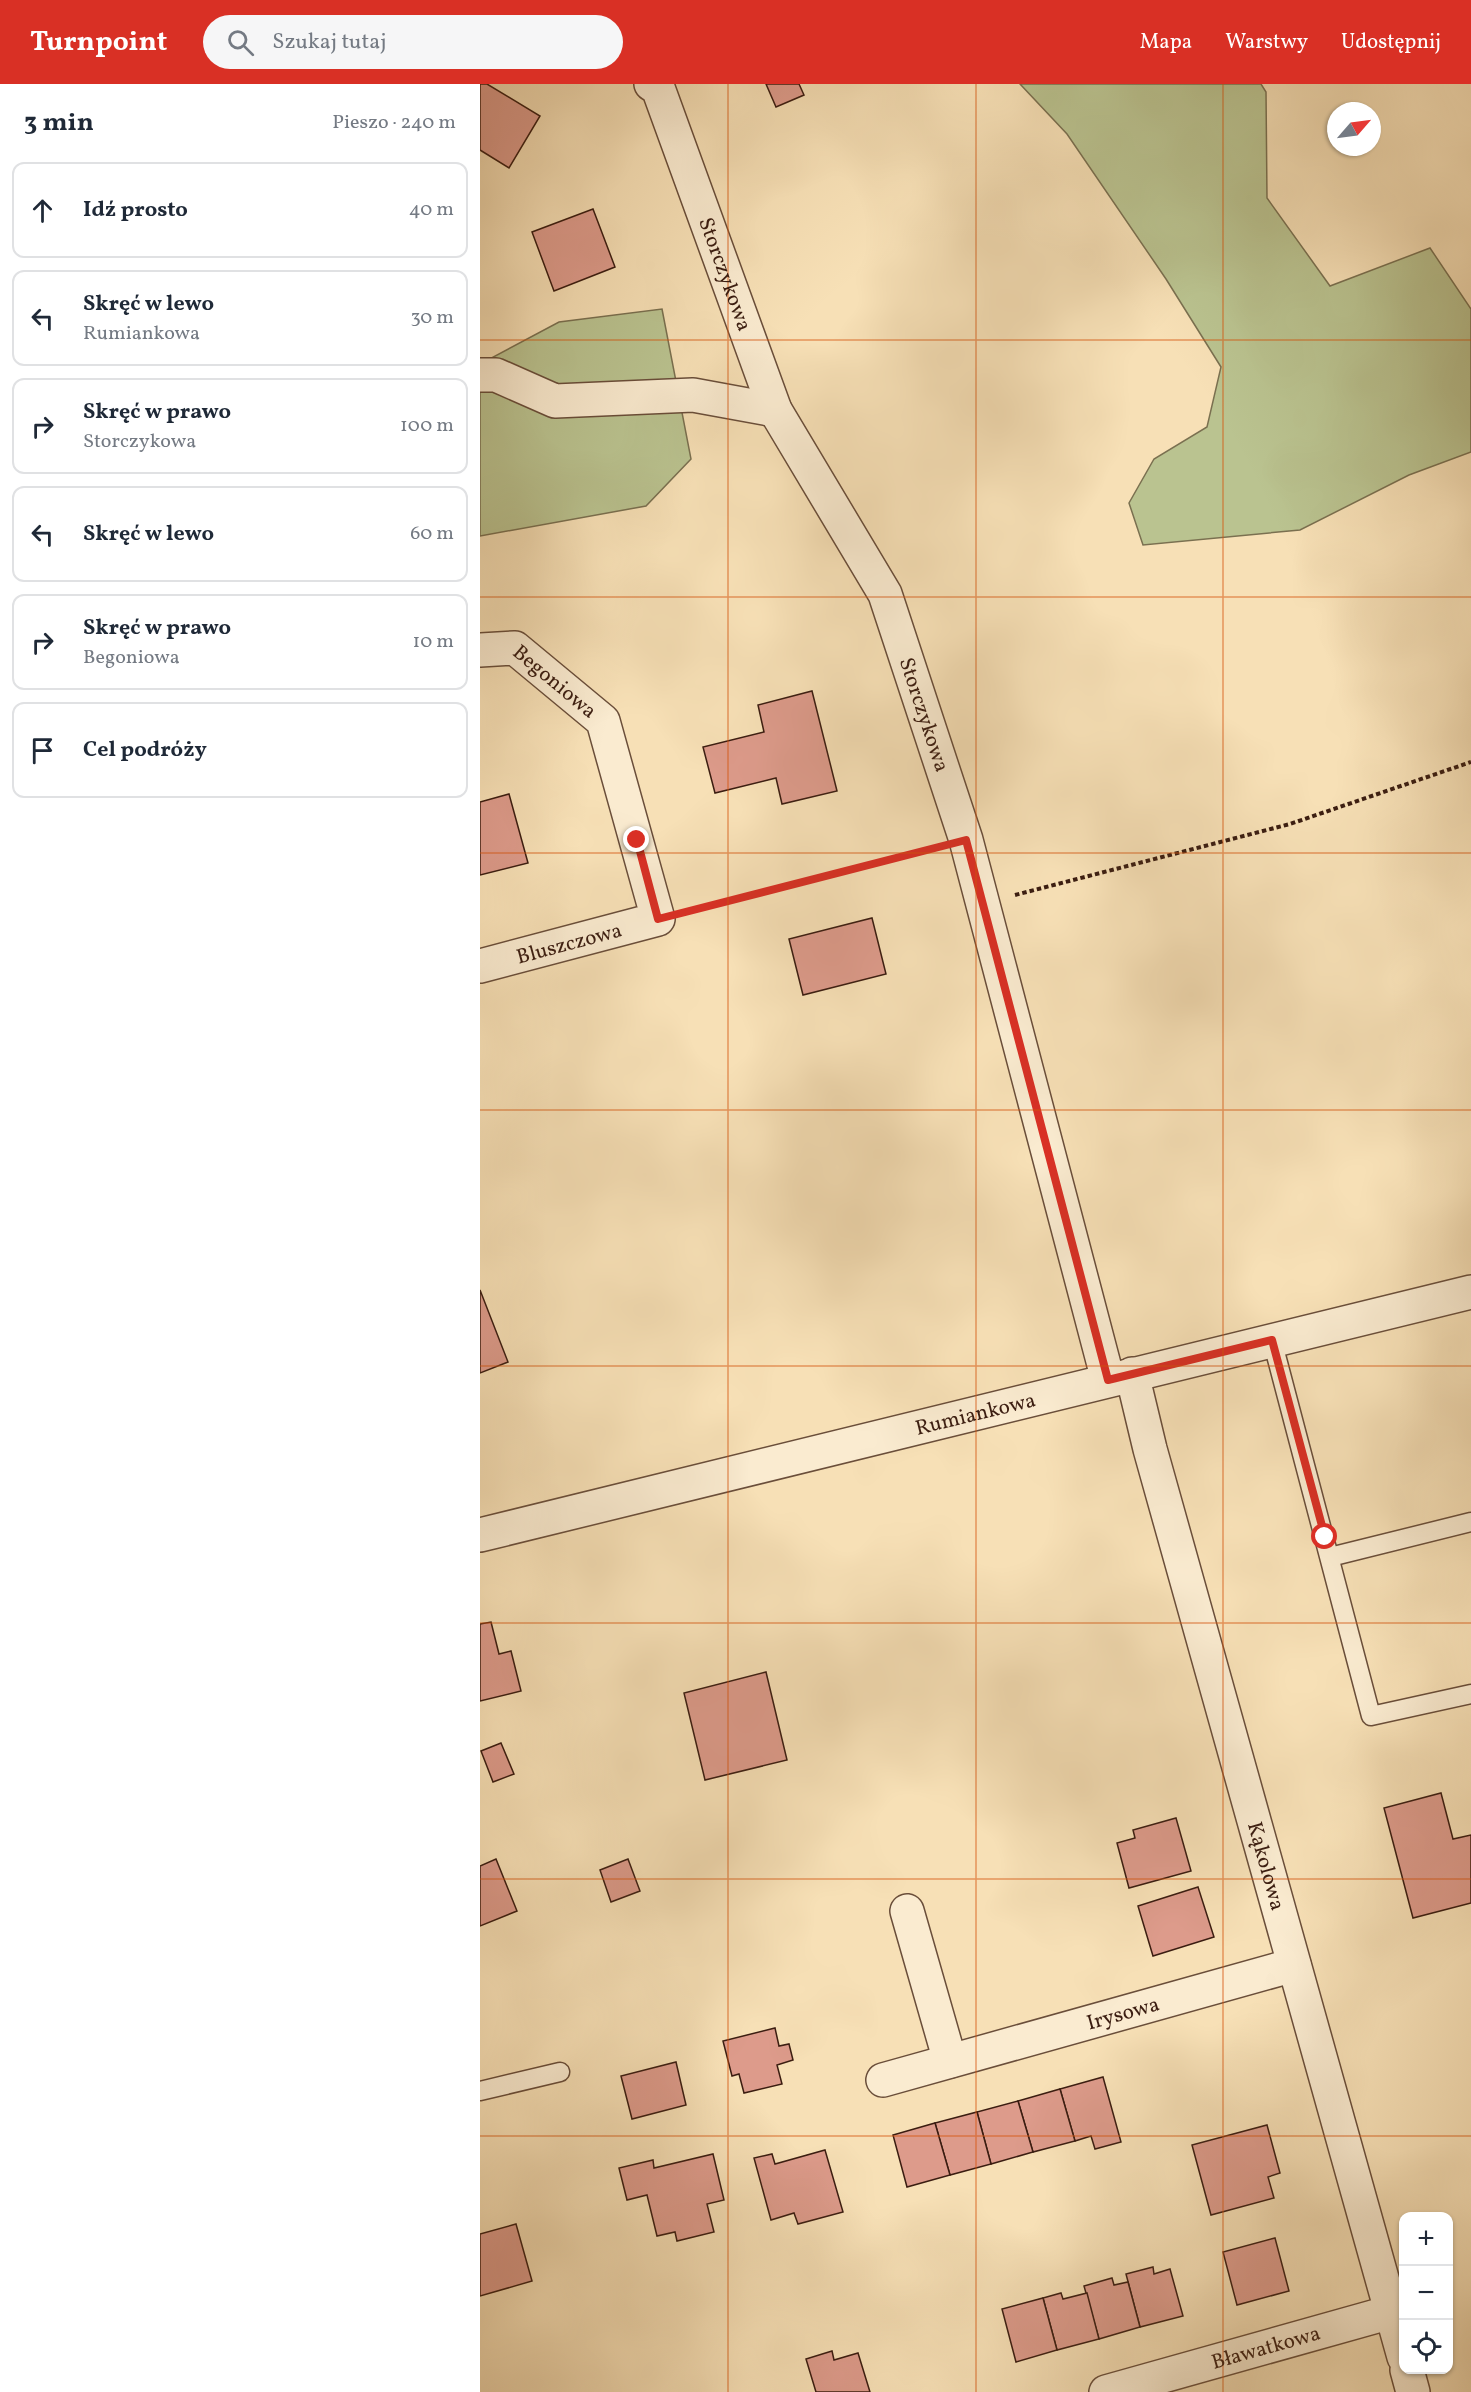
<!DOCTYPE html>
<html lang="pl">
<meta charset="utf-8">
<style>
:root{--surface:#fff;--page:#f6f6f7;--text:#1f2937;--muted:#747a83;--line:#e0e1e3;--accent:#d93025}
body{margin:0;font-family:Vollkorn,serif;background:var(--page);color:var(--text)}
.controls{position:absolute;right:18px;bottom:18px;display:grid;overflow:hidden;border-radius:12px;box-shadow:0 2px 4px #0004}
.controls button{width:54px;height:54px;display:grid;place-items:center;padding:0;border:0;border-bottom:2px solid var(--line);background:var(--surface);color:var(--text);font:30px sans-serif}
.compass{position:absolute;left:847px;top:18px;width:54px;height:54px;border-radius:50%;background:var(--surface);box-shadow:0 2px 4px #0004;rotate:62deg}
.stop{position:absolute;width:18px;height:18px;margin:-14px;border:4px solid #d93025;border-radius:50%;background:#fff}
.stop.end{background:#d93025;border-color:#fff;box-shadow:0 2px 6px #0008}
.list{margin:0;padding:0;list-style:none}
h2{display:flex;justify-content:space-between;align-items:center;height:78px;margin:0;padding:0 24px;font-size:26px}
h2 small{font-size:20px;font-weight:400;color:var(--muted)}
.list li{display:grid;grid-template-columns:39px 1fr auto;gap:18px;align-items:center;box-sizing:border-box;height:96px;margin:0 12px 12px;padding:0 12px;border:2px solid var(--line);border-radius:12px}
.list b{display:block;font-size:22px;white-space:nowrap}
.list p{margin:0;font-size:20px;white-space:nowrap;color:var(--muted)}
.list em{font-size:20px;font-style:normal;color:var(--muted)}
.icon{flex:none;width:33px;height:33px;fill:none;stroke:currentColor;stroke-width:2;stroke-linecap:round;stroke-linejoin:round}
.map{position:relative;flex:none;width:991px;height:2308px;overflow:hidden}
header{display:flex;align-items:center;gap:36px;box-sizing:border-box;height:84px;padding:0 30px;background:var(--accent);color:#fff}
header strong{font-size:28px}
nav{display:flex;gap:33px;margin-inline-start:auto;font-size:21px}
.search{width:420px;height:54px;background:var(--page);display:flex;align-items:center;gap:15px;box-sizing:border-box;padding:0 21px;border-radius:33px;color:var(--muted);font-size:22px}
main{display:flex}
aside{flex:1;background:var(--surface)}
.map>svg:first-child{display:block}
</style>
<header>
<strong>Turnpoint</strong>
<div class="search"><svg class="icon" aria-label="search" viewBox="0 0 24 24"><circle cx="10" cy="10" r="6"/><path d="M15 15l6 6"/></svg>Szukaj tutaj</div>
<nav><a>Mapa</a><a>Warstwy</a><a>Udostępnij</a></nav>
</header>
<main>
<aside>
<h2>3 min<small>Pieszo · 240 m</small></h2>
<ul class="list">
<li><svg class="icon" aria-label="ahead" viewBox="0 0 24 24"><path d="M12 20V5M6 11l6-6 6 6"/></svg><div><b>Idź prosto</b></div><em>40 m</em></li>
<li><svg class="icon" aria-label="left" viewBox="0 0 24 24"><path d="M17 20v-9H6M10 6l-5 5 5 5"/></svg><div><b>Skręć w lewo</b><p>Rumiankowa</p></div><em>30 m</em></li>
<li><svg class="icon" aria-label="right" viewBox="0 0 24 24"><path d="M7 20v-9h11M14 6l5 5-5 5"/></svg><div><b>Skręć w prawo</b><p>Storczykowa</p></div><em>100 m</em></li>
<li><svg class="icon" aria-label="left" viewBox="0 0 24 24"><path d="M17 20v-9H6M10 6l-5 5 5 5"/></svg><div><b>Skręć w lewo</b></div><em>60 m</em></li>
<li><svg class="icon" aria-label="right" viewBox="0 0 24 24"><path d="M7 20v-9h11M14 6l5 5-5 5"/></svg><div><b>Skręć w prawo</b><p>Begoniowa</p></div><em>10 m</em></li>
<li><svg class="icon" aria-label="arrive" viewBox="0 0 24 24"><path d="M6 21V4h12l-3 4 3 4H6"/></svg><div><b>Cel podróży</b></div></li>
</ul>
</aside>
<div class="map">
<svg width="991" height="2308" viewBox="0 0 991 2308">
<rect width="100%" height="100%" fill="#f7e0b6"/>
<filter id="stains"><feTurbulence type="fractalNoise" baseFrequency=".00333" numOctaves="4"/><feColorMatrix values="0 0 0 0 .2 0 0 0 0 .09 0 0 0 0 .02 0 0 0 .5 -.17"/></filter>
<radialGradient id="worn" r=".72"><stop offset=".6" stop-color="#630" stop-opacity="0"/><stop offset="1" stop-color="#630" stop-opacity=".3"/></radialGradient>
<g fill="#bac390" stroke="#7a7050" stroke-width="1.5">
<polygon points="540,0 781,0 786,8 787,114 850,202 950,164 991,225 991,368 929,391 820,446 663,461 649,419 674,375 727,343 741,283 686,195 587,50"/>
<polygon points="182,225 211,375 166,422 0,452 0,280 79,238"/>
</g>
<g fill="#dd9b8b" stroke="#3b1d11" stroke-width="1.5">
<polygon points="0,0 7,0 60,32 29,84 0,66"/>
<polygon points="286,0 319,0 324,11 296,23"/>
<polygon points="113,125 135,183 74,207 52,148"/>
<polygon points="332,607 357,707 302,720 296,694 235,709 223,663 284,648 278,621"/>
<polygon points="29,710 48,779 0,791 0,718"/>
<polygon points="392,834 406,890 323,911 309,855"/>
<polygon points="0,1206 28,1278 0,1289"/>
<polygon points="11,1538 19,1570 31,1567 41,1607 0,1617 0,1540"/>
<polygon points="286,1588 307,1676 225,1696 204,1609"/>
<polygon points="21,1659 34,1690 13,1698 1,1667"/>
<polygon points="961,1709 973,1755 991,1751 991,1819 933,1834 904,1724"/>
<polygon points="696,1734 711,1787 649,1804 637,1759 655,1754 653,1746"/>
<polygon points="16,1775 37,1827 0,1842 0,1782"/>
<polygon points="148,1775 160,1807 131,1818 120,1786"/>
<polygon points="718,1803 734,1853 673,1872 658,1822"/>
<polygon points="295,1944 299,1962 309,1960 313,1976 297,1981 302,2000 264,2009 259,1990 252,1992 243,1957"/>
<polygon points="196,1978 206,2021 152,2035 141,1992"/>
<polygon points="623,1993 641,2058 615,2065 611,2052 595,2057 580,2005"/>
<polygon points="580,2005 595,2057 553,2068 538,2017"/>
<polygon points="538,2017 553,2068 511,2080 497,2028"/>
<polygon points="497,2028 511,2080 470,2091 455,2039"/>
<polygon points="455,2039 470,2091 427,2103 413,2051"/>
<polygon points="787,2041 800,2089 788,2093 794,2114 731,2131 712,2061"/>
<polygon points="345,2066 363,2128 318,2140 314,2129 291,2136 274,2074 292,2070 295,2080"/>
<polygon points="233,2070 244,2116 227,2120 234,2148 197,2157 195,2148 177,2152 167,2111 147,2116 139,2084 173,2076 174,2084"/>
<polygon points="36,2140 52,2197 0,2212 0,2150"/>
<polygon points="795,2154 809,2207 757,2221 743,2168"/>
<polygon points="673,2183 674,2190 690,2185 703,2232 660,2243 646,2190"/>
<polygon points="632,2194 634,2201 648,2198 660,2243 619,2255 604,2202"/>
<polygon points="581,2209 583,2215 607,2209 619,2255 577,2266 563,2214"/>
<polygon points="563,2214 577,2266 536,2278 522,2225"/>
<polygon points="352,2267 354,2276 378,2269 390,2308 336,2308 326,2275"/>
</g>
<g fill="none" stroke-linecap="round" stroke-linejoin="round">
<g stroke="#6a4e3a" stroke-width="21">
<g id="service">
<polyline points="792,1256 891,1632 991,1610"/>
<polyline points="850,1473 991,1438"/>
<polyline points="0,2007 80,1988"/>
</g>
</g>
<g stroke="#6a4e3a" stroke-width="36">
<g id="minor">
<path id="s1" d="M171,0L178,4L295,326L405,510L486,756L628,1296"/>
<polyline points="0,291 16,291 75,317 213,311 295,326"/>
<path id="s2" d="M0,566L35,564L123,637L178,835L0,882"/>
<path id="s3" d="M652,1290L670,1365L924,2273"/>
<path id="s4" d="M0,1451L991,1208"/>
<polyline points="427,1827 470,1977"/>
<path id="s5" d="M403,1996L814,1881"/>
<polyline points="927,2286 933,2308"/>
<path id="s6" d="M626,2308L911,2228"/>
</g>
</g>
<g stroke="#3b1d11" stroke-width="4" stroke-dasharray="4.5 3" stroke-linecap="butt">
<polyline points="535,811 810,740 991,678"/>
<polyline points="211,827 451,765"/>
</g>
<use href="#service" stroke="#faebd0" stroke-width="18"/>
<use href="#minor" stroke="#faebd0" stroke-width="33"/>
</g>
<g fill="none" stroke-linecap="round" stroke-linejoin="round">
<polyline stroke="#d93025" stroke-width="8" points="157,756 178,835 486,756 628,1296 792,1256 845,1453"/>
</g>
<path fill="none" stroke="#d7530c" stroke-width="1.5" stroke-opacity="0.55" d="M248,0V2308M496,0V2308M743,0V2308M0,256H991M0,513H991M0,769H991M0,1026H991M0,1282H991M0,1539H991M0,1795H991M0,2052H991"/>
<g text-anchor="middle" stroke-width="4.5" stroke-linejoin="round" paint-order="stroke">
<g font-size="21" fill="#3b1d11" stroke="#faebd0">
<text dy="7" stroke="none"><textPath href="#s1" startOffset="206">Storczykowa</textPath></text>
<text dy="7" stroke="none"><textPath href="#s2" startOffset="87">Begoniowa</textPath></text>
<text dy="7" stroke="none"><textPath href="#s1" startOffset="692">Storczykowa</textPath></text>
<text transform="translate(89 859) rotate(-15)" y="7">Bluszczowa</text>
<text dy="7" stroke="none"><textPath href="#s4" startOffset="510">Rumiankowa</textPath></text>
<text dy="7" stroke="none"><textPath href="#s3" startOffset="510">Kąkolowa</textPath></text>
<text dy="7" stroke="none"><textPath href="#s5" startOffset="249">Irysowa</textPath></text>
<text dy="7" stroke="none"><textPath href="#s6" startOffset="166">Bławatkowa</textPath></text>
</g>
</g>
<rect width="100%" height="100%" filter="url(#stains)"/>
<rect width="100%" height="100%" fill="url(#worn)"/>
</svg>
<div class="controls">
<button>+</button>
<button>−</button>
<button><svg class="icon" aria-label="locate" viewBox="0 0 24 24"><circle cx="12" cy="12" r="6"/><path d="M12 2v4M12 18v4M2 12h4M18 12h4"/></svg></button>
</div>
<svg class="compass" viewBox="-18 -18 36 36"><path d="M0-13l5 13h-10z" fill="#e53935"/><path d="M0 13l5-13h-10z" fill="#747a83"/></svg>
<div class="stop" style="left:845px;top:1453px"></div>
<div class="stop end" style="left:157px;top:756px"></div>
</div>
</main>
